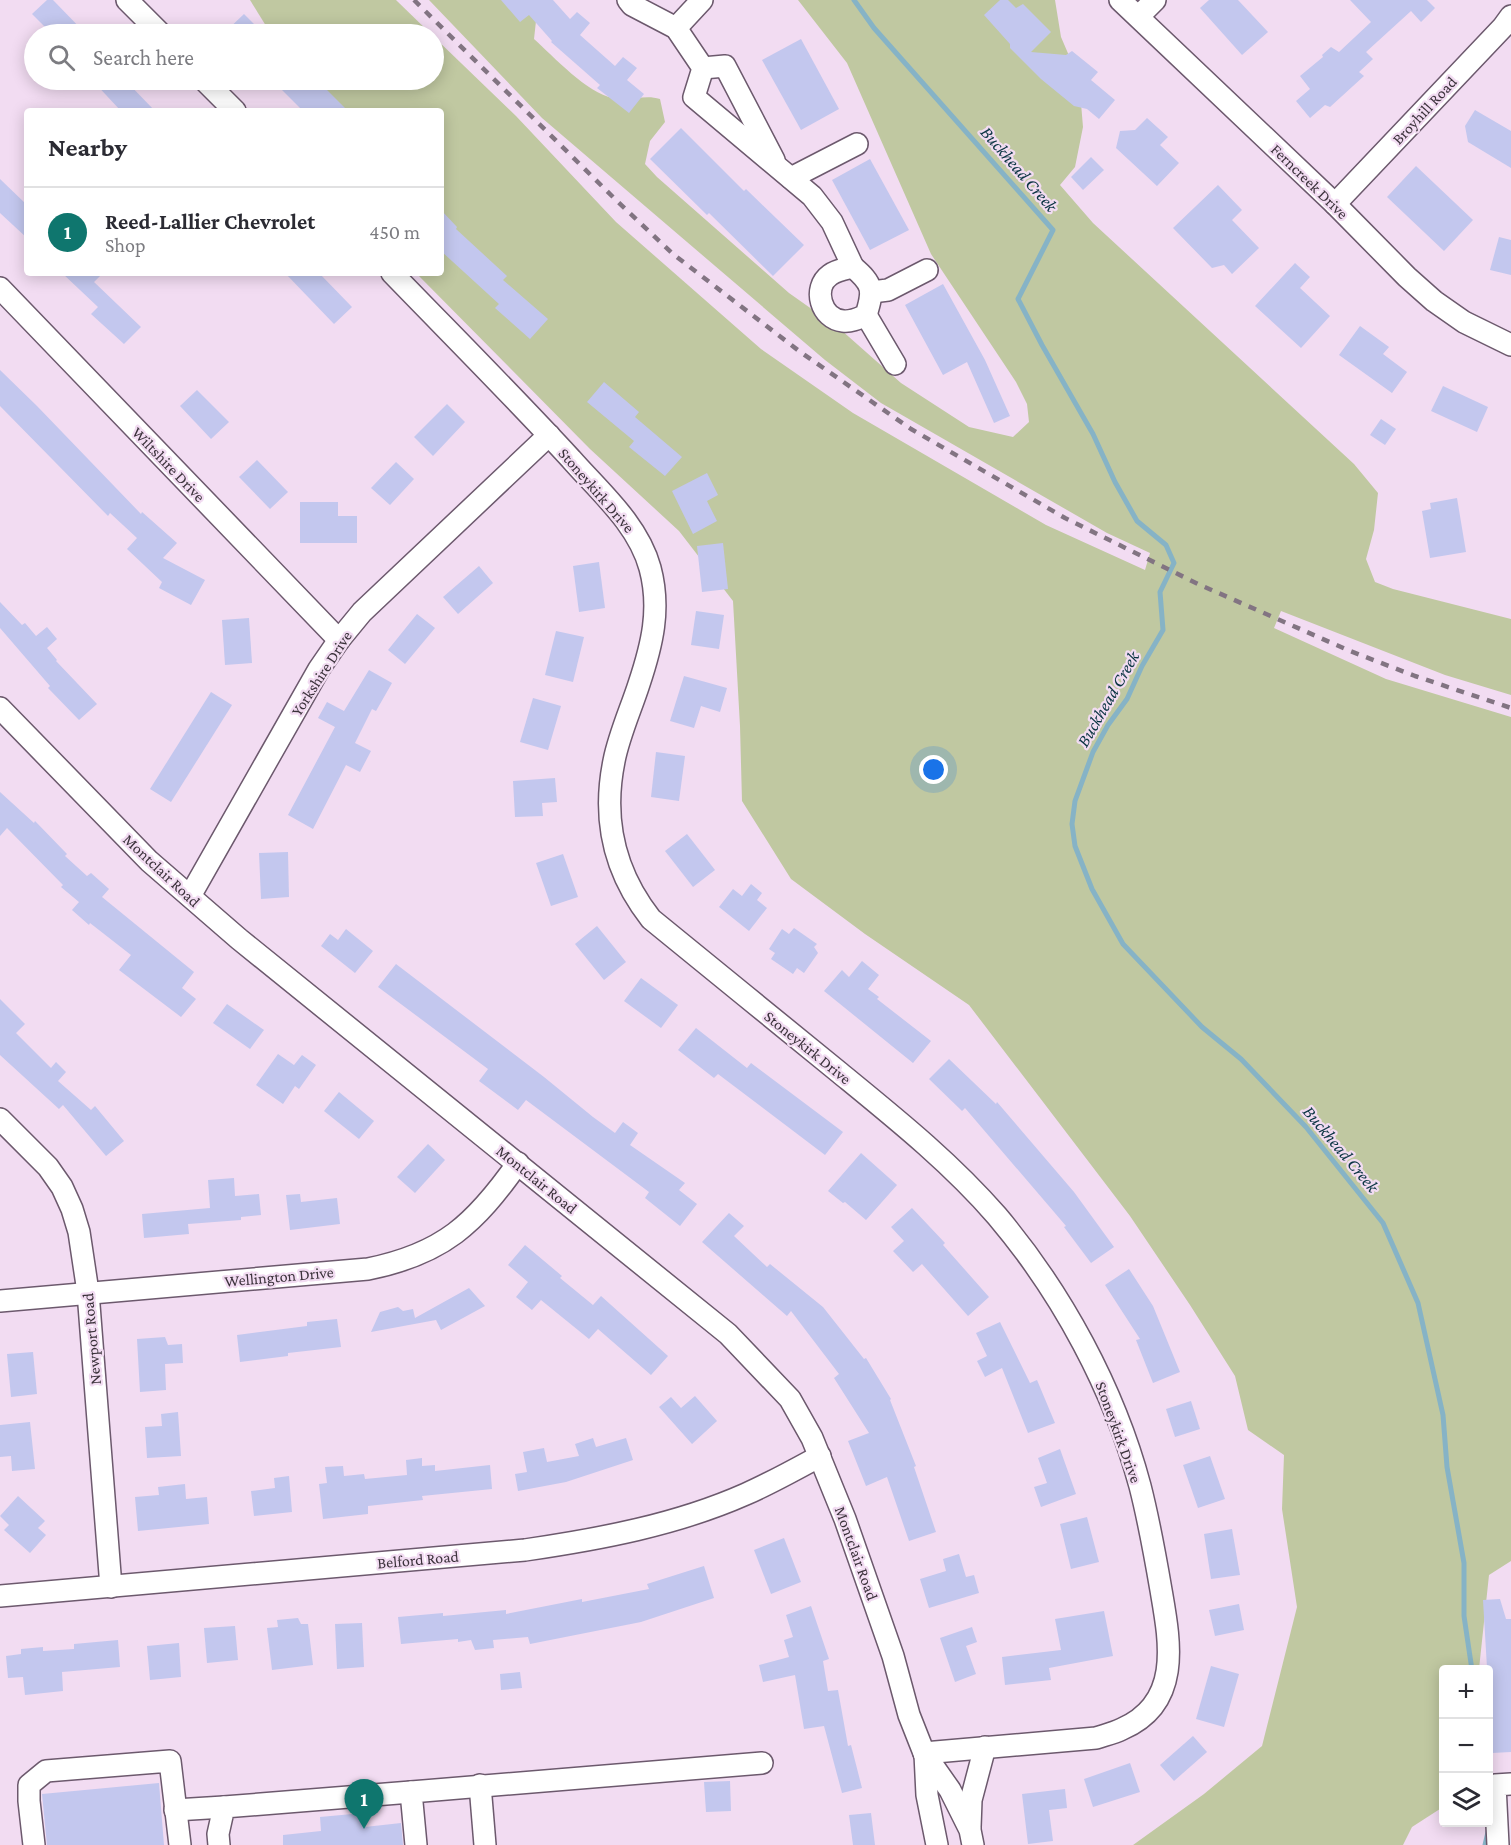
<!DOCTYPE html>
<meta charset="utf-8">
<style>
:root{--surface:#fff;--page:#f2f2f3;--text:#2b2b33;--muted:#7c7c81;--line:#e1e1e2;--accent:#0f766e}
body{margin:0;font-family:"Crimson Pro",serif;background:var(--page);color:var(--text)}
.controls{position:absolute;right:18px;bottom:18px;display:grid;overflow:hidden;border-radius:6px;box-shadow:0 3px 15px #0003}
.controls button{width:54px;height:54px;display:grid;place-items:center;padding:0;border:0;border-bottom:2px solid var(--line);background:var(--surface);color:var(--text);font:30px sans-serif}
.you{position:absolute;left:934px;top:770px;width:21px;height:21px;margin:-15px;border:4px solid #fff;border-radius:50%;background:#1a73e8;box-shadow:0 0 0 9px #1a73e833}
.badge{display:grid;place-items:center;width:39px;height:39px;border-radius:50%;background:var(--accent);color:#fff;font-size:20px;font-weight:700}
.pin{position:absolute;translate:-50% -50px;filter:drop-shadow(0 2px 3px #0008)}
.pin::after{content:'';position:absolute;top:32px;width:21px;height:18px;background:inherit;clip-path:polygon(0 0,100% 0,50% 100%)}
.list{margin:0;padding:0;list-style:none}
h2{display:flex;justify-content:space-between;align-items:center;height:78px;margin:0;padding:0 24px;font-size:26px}
h2 small{font-size:20px;font-weight:400;color:var(--muted)}
.list li{display:grid;grid-template-columns:39px 1fr auto;gap:18px;align-items:center;box-sizing:border-box;height:90px;padding:0 24px;border-top:2px solid var(--line)}
.list b{display:block;font-size:22px;white-space:nowrap}
.list p{margin:0;font-size:20px;white-space:nowrap;color:var(--muted)}
.list em{font-size:20px;font-style:normal;color:var(--muted)}
.icon{flex:none;width:33px;height:33px;fill:none;stroke:currentColor;stroke-width:2;stroke-linecap:round;stroke-linejoin:round}
.map{position:relative;flex:none;width:1511px;height:1845px;overflow:hidden}
.search{position:absolute;background:var(--surface);box-shadow:0 3px 15px #0003;left:24px;top:24px;width:420px;height:66px;display:flex;align-items:center;gap:15px;box-sizing:border-box;padding:0 21px;border-radius:33px;color:var(--muted);font-size:22px}
.panel{position:absolute;background:var(--surface);box-shadow:0 3px 15px #0003;left:24px;top:108px;width:420px;height:168px;border-radius:6px}
.map>svg:first-child{display:block}
</style>
<div class="map">
<svg width="1511" height="1845" viewBox="0 0 1511 1845">
<rect width="100%" height="100%" fill="#f2dcf2"/>
<g fill="#c0c8a1">
<polygon points="250,0 396,0 431,34 271,34"/>
<path d="M429,0H551L537,12L534,39C554,57 587,93 613,98C630,102 644,94 660,99L665,122L650,141L645,164L657,177L789,293L840,329L901,383L969,427L1013,437L1029,422L1027,404L1016,382L931,254L847,63L798,0H1055L1061,37L1079,79L1083,127L1075,167L1060,185L1093,223L1354,464L1378,493L1374,530L1366,559L1375,582L1393,589L1511,619V695L1445,675L1281,611L1274,628L1386,679L1511,717V1561L1489,1575L1479,1669L1444,1670L1443,1807L1412,1827L1403,1845H1133L1204,1794L1262,1746L1297,1607L1282,1509L1284,1455L1248,1430L1235,1376L1190,1305L1130,1216L969,1005L865,934L791,879L742,801L740,726L733,601L679,531L590,449L416,273H441V111H318L298,80H434V37L516,116L616,222L761,349L853,413L1046,525L1145,570L1150,553L1107,533L881,403L825,360L542,118Z"/>
</g>
<g fill="none" stroke-linecap="round" stroke-linejoin="round">
<g stroke="#86b3c6" stroke-width="5">
<polyline points="854,0 874,28 1053,230 1018,299 1042,345 1093,434 1115,482 1137,521 1166,545 1174,563 1160,592 1163,630 1142,666 1127,699 1108,725 1093,752 1075,801 1072,824 1075,846 1092,889 1123,944 1202,1027 1241,1059 1306,1127 1383,1223 1418,1303 1443,1415 1447,1467 1464,1563 1464,1616 1472,1670"/>
<polyline points="1485,1845 1488,1832"/>
</g>
</g>
<g fill="#c3c7ee">
<polygon points="47,0 53,0 86,34 52,34 32,14"/>
<polygon points="501,0 553,0 570,19 577,12 590,23 580,35 615,66 623,57 637,68 627,80 644,94 629,113 597,88 600,85 551,42 552,41 529,15 520,22"/>
<polygon points="1000,0 1008,0 1016,8 1023,4 1051,32 1031,52 1066,55 1072,51 1098,72 1091,80 1115,100 1099,119 1087,109 1074,106 1041,79 1010,48 1010,44 984,15"/>
<polygon points="1209,0 1238,0 1268,32 1242,55 1200,8"/>
<polygon points="1350,0 1427,0 1435,8 1421,22 1411,11 1366,52 1373,59 1359,72 1364,76 1330,107 1325,105 1310,118 1296,101 1310,89 1300,76 1323,57 1322,55 1331,47 1339,52 1371,22"/>
<polygon points="244,14 264,34 223,34"/>
<polygon points="801,39 839,109 801,130 762,60"/>
<polygon points="92,80 125,80 155,111 121,111"/>
<polygon points="272,80 317,80 348,111 303,111"/>
<polygon points="1475,110 1511,131 1511,168 1468,142 1465,126"/>
<polygon points="1147,118 1168,137 1160,145 1179,163 1157,186 1116,148 1120,131 1135,130"/>
<polygon points="681,128 744,191 746,189 804,245 773,276 709,213 707,215 650,159"/>
<polygon points="1091,157 1104,170 1083,190 1071,177"/>
<polygon points="870,159 909,230 870,250 832,180"/>
<polygon points="1416,166 1473,220 1444,251 1387,197"/>
<polygon points="0,179 27,205 27,238 0,213"/>
<polygon points="1218,185 1242,210 1232,220 1259,248 1232,274 1224,265 1212,268 1173,228"/>
<polygon points="441,210 457,227 456,229 507,276 503,280 548,319 530,339 495,308 499,304 441,251"/>
<polygon points="1499,237 1511,240 1511,275 1490,270"/>
<polygon points="1295,263 1310,277 1300,288 1330,316 1301,348 1255,306"/>
<polygon points="62,273 103,273 94,282 141,327 124,344 91,314 98,307"/>
<polygon points="285,273 319,273 352,307 334,324"/>
<polygon points="943,284 985,360 1010,416 994,423 967,362 943,375 905,305"/>
<polygon points="1360,326 1389,347 1383,354 1407,372 1392,393 1339,355"/>
<polygon points="0,370 37,406 141,514 142,512 177,543 163,558 205,580 191,605 159,588 162,582 127,549 137,538 110,513 108,516 0,406"/>
<polygon points="604,382 639,412 635,417 682,457 665,476 629,447 634,441 587,402"/>
<polygon points="1443,386 1488,407 1477,432 1431,411"/>
<polygon points="197,390 229,422 211,439 180,406"/>
<polygon points="447,404 465,422 433,456 414,437"/>
<polygon points="1381,419 1396,429 1385,445 1370,435"/>
<polygon points="257,460 288,492 270,509 239,477"/>
<polygon points="396,462 414,479 390,505 371,488"/>
<polygon points="707,473 718,495 707,501 717,521 693,534 672,491"/>
<polygon points="1457,498 1466,552 1430,558 1422,511 1431,509 1430,503"/>
<polygon points="300,502 338,502 338,516 357,516 357,543 300,543"/>
<polygon points="723,543 728,589 702,592 697,546"/>
<polygon points="599,562 605,608 579,612 573,566"/>
<polygon points="479,566 493,583 458,614 443,597"/>
<polygon points="0,602 22,625 25,623 36,636 47,627 57,639 47,648 57,660 56,661 97,704 79,720 48,688 50,686 0,628"/>
<polygon points="696,611 724,615 719,649 691,645"/>
<polygon points="417,614 435,628 405,664 388,650"/>
<polygon points="249,618 252,663 225,665 222,620"/>
<polygon points="556,631 584,637 573,682 545,675"/>
<polygon points="369,670 392,683 376,711 372,709 355,743 371,751 360,772 346,765 313,829 288,815 335,727 318,718 327,702 344,711"/>
<polygon points="684,676 727,688 720,712 701,706 694,728 670,721"/>
<polygon points="211,692 232,705 171,802 150,789"/>
<polygon points="533,698 561,706 548,750 520,742"/>
<polygon points="656,752 685,756 679,801 651,797"/>
<polygon points="555,778 557,802 542,803 543,816 515,817 513,781"/>
<polygon points="0,792 34,823 35,821 67,854 65,856 87,876 91,873 109,889 102,897 194,972 182,988 196,999 181,1017 119,970 131,955 90,923 89,925 72,910 79,902 61,887 63,885 7,828 0,836"/>
<polygon points="687,834 715,870 693,887 665,851"/>
<polygon points="288,852 289,897 261,899 259,853"/>
<polygon points="563,854 578,897 551,906 536,863"/>
<polygon points="751,884 762,893 757,900 767,908 749,931 719,907 733,889 742,896"/>
<polygon points="597,926 626,962 604,980 575,944"/>
<polygon points="794,928 817,944 814,947 818,953 804,973 797,968 793,974 771,959 775,953 769,949 782,929 789,934"/>
<polygon points="346,929 373,951 355,973 321,946 330,934 338,940"/>
<polygon points="862,961 879,975 868,989 879,997 877,999 931,1041 913,1063 824,991 842,970 849,977"/>
<polygon points="396,964 544,1077 593,1117 615,1133 623,1122 638,1133 630,1145 685,1183 679,1190 697,1204 680,1226 645,1198 649,1192 526,1100 518,1110 479,1081 488,1069 378,987"/>
<polygon points="641,978 678,1005 661,1028 624,1001"/>
<polygon points="0,999 25,1024 16,1033 51,1068 56,1062 66,1072 58,1081 91,1110 95,1106 124,1141 106,1156 63,1105 59,1109 0,1055"/>
<polygon points="227,1004 264,1030 250,1049 213,1023"/>
<polygon points="696,1028 747,1068 751,1063 843,1132 825,1155 718,1074 714,1078 678,1050"/>
<polygon points="278,1054 294,1065 302,1055 316,1065 299,1089 295,1086 283,1104 256,1085"/>
<polygon points="949,1059 996,1104 997,1102 1074,1192 1114,1247 1091,1263 1064,1227 1066,1226 965,1108 962,1111 929,1079"/>
<polygon points="339,1092 374,1121 359,1139 324,1111"/>
<polygon points="428,1144 445,1160 415,1193 397,1177"/>
<polygon points="861,1153 897,1185 866,1220 845,1202 843,1203 828,1191"/>
<polygon points="234,1178 235,1196 259,1194 261,1215 241,1217 241,1220 188,1224 189,1234 144,1238 142,1214 210,1208 208,1180"/>
<polygon points="300,1194 301,1202 337,1198 340,1224 290,1230 286,1195"/>
<polygon points="912,1208 945,1243 943,1245 989,1297 968,1316 922,1264 913,1272 893,1251 904,1241 891,1227"/>
<polygon points="729,1213 744,1226 734,1236 767,1267 770,1264 823,1307 864,1359 866,1358 891,1399 890,1400 916,1466 914,1467 936,1532 909,1541 887,1477 866,1486 848,1441 869,1433 834,1378 839,1374 791,1311 787,1316 702,1242"/>
<polygon points="525,1245 562,1276 560,1278 593,1305 601,1296 668,1356 651,1375 598,1329 589,1339 541,1300 532,1310 516,1297 528,1282 508,1265"/>
<polygon points="1129,1269 1153,1306 1180,1372 1153,1383 1136,1340 1140,1339 1105,1285"/>
<polygon points="469,1288 485,1306 441,1330 436,1320 371,1332 380,1312 398,1307 403,1311 413,1309 415,1318"/>
<polygon points="337,1319 341,1347 288,1353 288,1356 240,1362 237,1335 307,1326 307,1322"/>
<polygon points="1000,1322 1030,1383 1037,1380 1055,1423 1028,1433 1002,1368 985,1377 977,1361 987,1356 976,1333"/>
<polygon points="165,1337 168,1345 182,1344 183,1363 165,1364 166,1390 140,1392 137,1339"/>
<polygon points="33,1352 37,1394 11,1397 7,1354"/>
<polygon points="695,1396 717,1421 692,1444 659,1407 671,1397 681,1408"/>
<polygon points="1191,1401 1200,1429 1175,1437 1166,1409"/>
<polygon points="178,1412 181,1456 147,1458 145,1427 162,1426 161,1414"/>
<polygon points="30,1422 35,1469 12,1471 11,1456 0,1457 0,1425"/>
<polygon points="593,1438 596,1447 626,1438 633,1460 566,1482 518,1491 515,1474 527,1472 523,1452 544,1448 547,1462 579,1456 575,1444"/>
<polygon points="1060,1449 1076,1494 1041,1507 1034,1487 1047,1483 1038,1458"/>
<polygon points="1210,1456 1225,1499 1198,1508 1183,1465"/>
<polygon points="422,1458 422,1466 435,1465 435,1471 490,1465 492,1489 422,1496 423,1500 368,1506 368,1514 323,1519 319,1484 327,1483 325,1467 343,1466 344,1476 364,1474 365,1479 407,1475 406,1460"/>
<polygon points="289,1476 292,1512 254,1516 251,1491 275,1488 274,1478"/>
<polygon points="185,1484 186,1499 207,1497 209,1524 138,1531 135,1497 159,1495 158,1487"/>
<polygon points="18,1496 45,1521 38,1528 46,1535 30,1553 4,1530 9,1525 0,1516"/>
<polygon points="1087,1517 1099,1562 1071,1569 1060,1524"/>
<polygon points="1232,1529 1240,1575 1211,1579 1204,1534"/>
<polygon points="784,1538 801,1582 771,1594 754,1550"/>
<polygon points="959,1554 966,1577 974,1575 979,1593 929,1608 920,1579 946,1571 943,1559"/>
<polygon points="704,1566 714,1598 641,1622 530,1644 528,1637 493,1640 494,1648 475,1650 471,1640 458,1642 458,1639 401,1644 398,1617 443,1613 443,1616 506,1610 506,1614 582,1599 582,1602 649,1589 647,1584"/>
<polygon points="1500,1599 1506,1619 1511,1619 1511,1752 1492,1753 1483,1600"/>
<polygon points="1239,1604 1244,1630 1215,1636 1209,1610"/>
<polygon points="811,1606 829,1659 823,1661 828,1691 838,1690 848,1746 851,1745 862,1788 842,1793 824,1726 804,1729 795,1675 763,1682 759,1665 789,1657 784,1640 793,1637 786,1615"/>
<polygon points="1104,1611 1113,1656 1049,1668 1051,1680 1005,1685 1002,1657 1061,1650 1055,1619"/>
<polygon points="298,1618 301,1624 308,1624 313,1665 272,1670 267,1628 278,1627 277,1620"/>
<polygon points="362,1623 364,1667 337,1669 335,1624"/>
<polygon points="235,1626 238,1660 207,1663 204,1628"/>
<polygon points="972,1627 977,1642 966,1646 976,1674 955,1682 940,1638"/>
<polygon points="118,1640 120,1667 62,1672 63,1691 25,1695 23,1677 8,1678 6,1656 21,1654 21,1649 43,1647 43,1651 74,1649 74,1644"/>
<polygon points="179,1643 181,1677 150,1680 147,1646"/>
<polygon points="1211,1666 1239,1674 1224,1727 1196,1719"/>
<polygon points="520,1672 522,1688 501,1690 500,1674"/>
<polygon points="1193,1736 1207,1752 1174,1781 1160,1765"/>
<polygon points="1130,1763 1140,1792 1093,1807 1084,1779"/>
<polygon points="730,1781 731,1811 706,1812 704,1782"/>
<polygon points="159,1783 164,1845 47,1845 42,1794"/>
<polygon points="1065,1789 1067,1808 1049,1810 1053,1841 1028,1844 1022,1794"/>
<polygon points="363,1813 365,1827 401,1823 403,1845 283,1845 283,1835 321,1831 320,1817"/>
<polygon points="871,1813 875,1845 853,1845 849,1815"/>
</g>
<g fill="none" stroke-linecap="round" stroke-linejoin="round">
<g stroke="#6c596d" stroke-width="24">
<g id="minor">
<polyline points="127,0 161,34"/>
<polyline points="628,0 632,5 676,28 703,68 694,97 812,196 832,222 853,267"/>
<polyline points="1120,0 1335,204 1407,277 1434,301 1464,322 1511,345"/>
<polyline points="1139,16 1155,0"/>
<polyline points="676,28 702,0"/>
<polyline points="703,68 725,66 774,160"/>
<polyline points="204,80 235,111"/>
<polyline points="791,178 857,144"/>
<polyline points="1335,204 1503,27 1511,16"/>
<path d="M853,267C873,284 874,290 866,315C859,318 852,322 843,321C821,319 812,288 830,275C837,270 845,269 853,267Z"/>
<path d="M392,273C452,335 513,396 571,459C600,492 638,524 650,568C661,609 652,645 639,684C631,709 619,735 614,761C602,820 614,872 651,919C714,970 777,1022 840,1073C895,1118 950,1162 997,1216C1062,1293 1114,1389 1140,1486C1149,1521 1155,1555 1161,1590C1170,1642 1182,1703 1122,1729C1114,1733 1105,1735 1096,1738L924,1753"/>
<polyline points="0,288 339,640"/>
<polyline points="872,292 888,290 927,270"/>
<polyline points="866,315 895,364"/>
<polyline points="0,708 149,861 239,939 728,1334 790,1399 812,1438 845,1519 893,1656 909,1715 924,1753 950,1790 970,1830 973,1845"/>
<polyline points="190,896 319,669 339,640 362,612 549,435"/>
<polyline points="0,1119 48,1167 62,1187 72,1209 79,1232 88,1292 111,1587"/>
<path d="M0,1301L368,1269C443,1254 475,1224 518,1163"/>
<path d="M0,1596L525,1550C600,1539 676,1525 746,1494C771,1483 796,1469 820,1456"/>
<polyline points="925,1754 927,1795 937,1845"/>
<polyline points="480,1785 485,1845"/>
<polyline points="175,1810 224,1807"/>
<polyline points="970,1827 971,1800 985,1747"/>
<polyline points="34,1845 29,1801 29,1785 46,1771 170,1761 180,1845"/>
<polyline points="219,1845 218,1834 224,1807 411,1792"/>
<polyline points="416,1845 411,1792 762,1763"/>
<polyline points="1498,1845 1495,1785 1511,1784"/>
</g>
</g>
<use href="#minor" stroke="#fff" stroke-width="21"/>
<polyline stroke="#827482" stroke-width="4.5" stroke-dasharray="8 8" stroke-linecap="butt" points="414,0 616,200 673,254 799,351 911,429 1065,518 1198,584 1350,651 1415,676 1511,708"/>
</g>
<g text-anchor="middle" stroke-width="4.5" stroke-linejoin="round" paint-order="stroke">
<g font-size="16" fill="#3b323b" stroke="#f2dcf2">
<text transform="translate(1424 110) rotate(-47)" y="6">Broyhill Road</text>
<text transform="translate(1310 181) rotate(44)" y="6">Ferncreek Drive</text>
<text transform="translate(169 464) rotate(46)" y="6">Wiltshire Drive</text>
<text transform="translate(597 490) rotate(49)" y="6">Stoneykirk Drive</text>
<text transform="translate(321 673) rotate(-57)" y="6">Yorkshire Drive</text>
<text transform="translate(162 870) rotate(43)" y="6">Montclair Road</text>
<text transform="translate(808 1047) rotate(39)" y="6">Stoneykirk Drive</text>
<text transform="translate(537 1179) rotate(39)" y="6">Montclair Road</text>
<text transform="translate(279 1276) rotate(-5)" y="6">Wellington Drive</text>
<text transform="translate(91 1339) rotate(-95)" y="6">Newport Road</text>
<text transform="translate(1119 1432) rotate(70)" y="6">Stoneykirk Drive</text>
<text transform="translate(857 1553) rotate(70)" y="6">Montclair Road</text>
<text transform="translate(418 1559) rotate(-5)" y="6">Belford Road</text>
</g>
<g font-size="18" font-style="italic" fill="#0a3442" stroke="#f2dcf2">
<text transform="translate(1019 169) rotate(49)" y="6">Buckhead Creek</text>
<text transform="translate(1108 699) rotate(-60)" y="6">Buckhead Creek</text>
<text transform="translate(1341 1149) rotate(50)" y="6">Buckhead Creek</text>
</g>
</g>
</svg>
<div class="controls">
<button>+</button>
<button>−</button>
<button><svg class="icon" aria-label="layers" viewBox="0 0 24 24"><path d="M12 4l9 5-9 5-9-5zM3 14l9 5 9-5"/></svg></button>
</div>
<div class="you"></div>
<div class="pin badge" style="left:364px;top:1829px">1</div>
<div class="search"><svg class="icon" aria-label="search" viewBox="0 0 24 24"><circle cx="10" cy="10" r="6"/><path d="M15 15l6 6"/></svg>Search here</div>
<section class="panel">
<h2>Nearby<small></small></h2>
<ul class="list">
<li><span class="badge">1</span><div><b>Reed-Lallier Chevrolet</b><p>Shop</p></div><em>450 m</em></li>
</ul>
</section>
</div>
